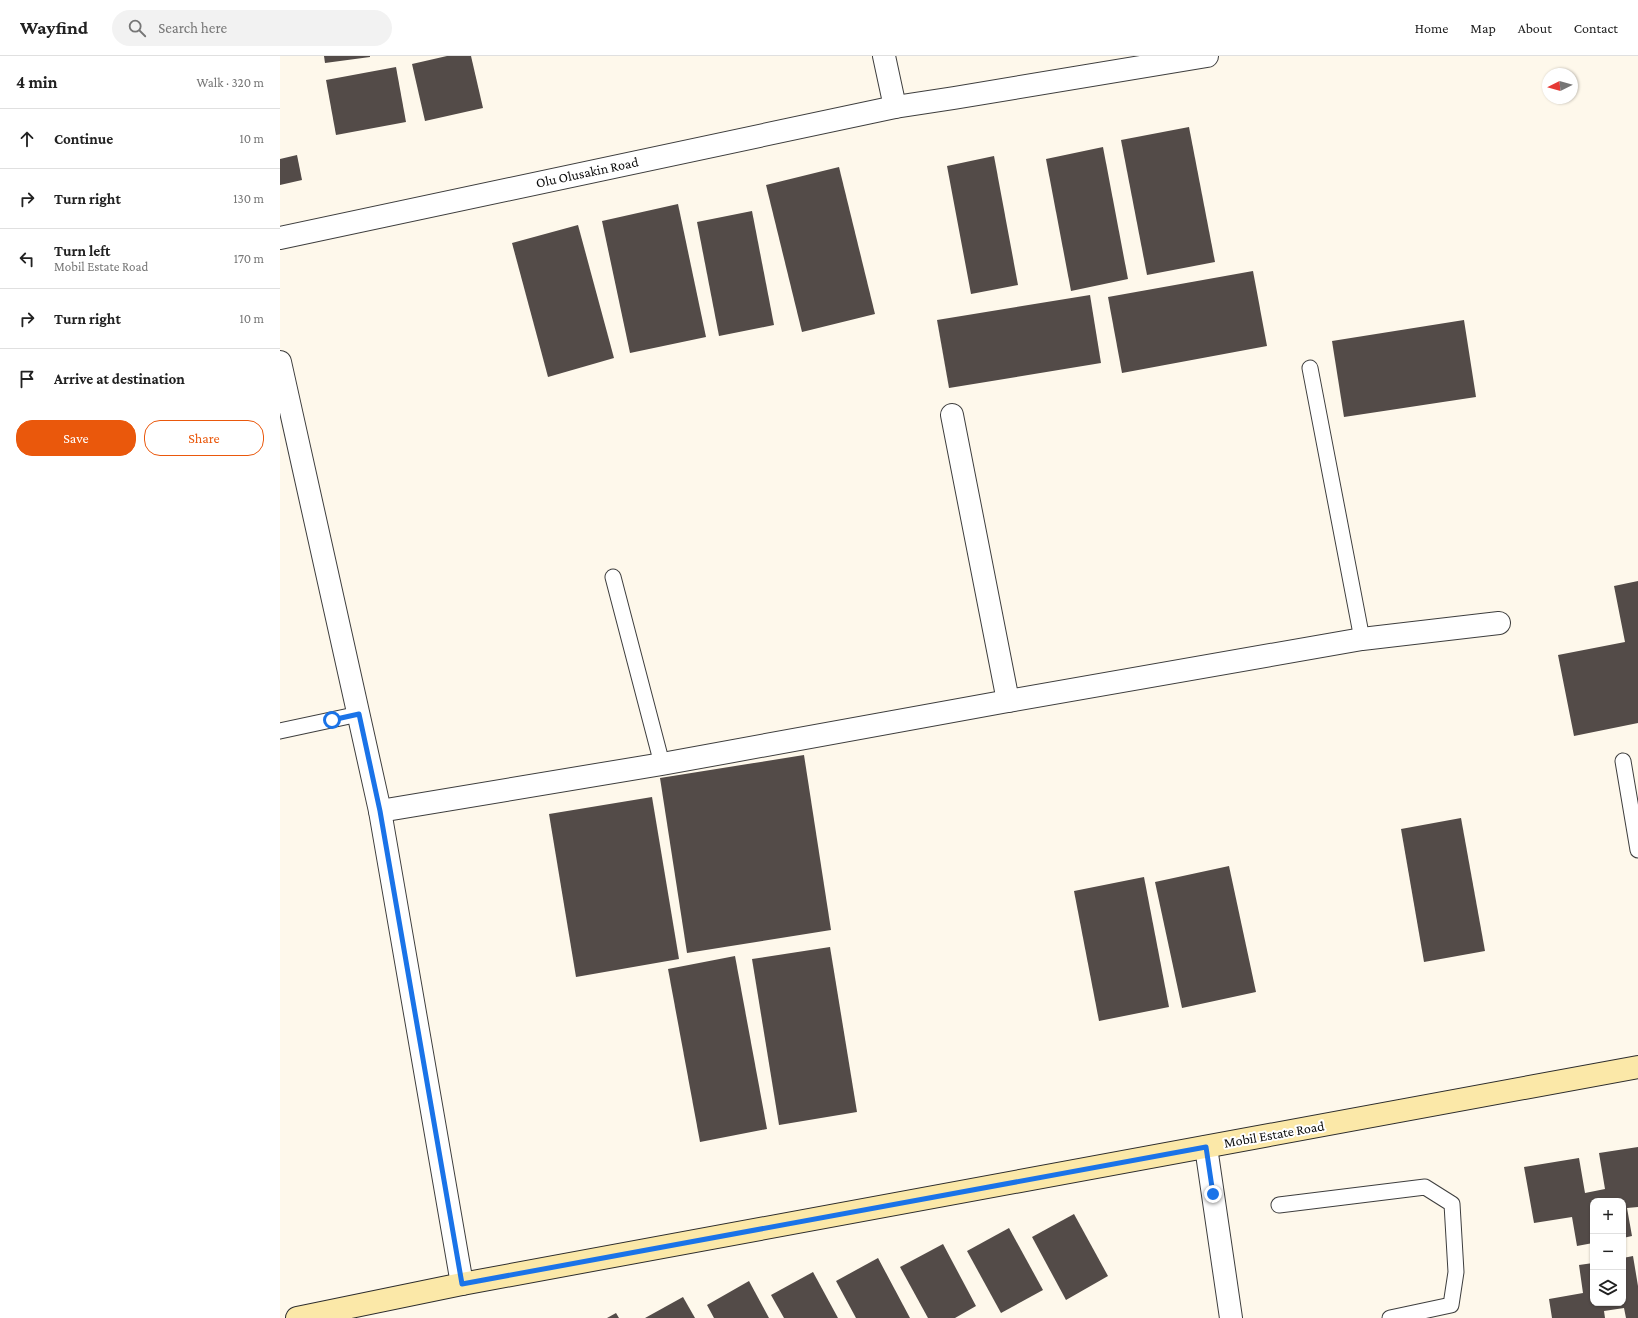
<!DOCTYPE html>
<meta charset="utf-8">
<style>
:root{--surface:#fff;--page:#f2f2f2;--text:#222;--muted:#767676;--line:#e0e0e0;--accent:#ea580c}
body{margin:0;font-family:"Crimson Pro",serif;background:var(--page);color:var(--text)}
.controls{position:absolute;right:12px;bottom:12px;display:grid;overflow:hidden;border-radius:8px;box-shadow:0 1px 3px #0004}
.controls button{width:36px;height:36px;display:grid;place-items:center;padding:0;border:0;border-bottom:1px solid var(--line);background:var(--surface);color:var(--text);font:20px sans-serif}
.compass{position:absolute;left:1262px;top:12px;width:36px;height:36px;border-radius:50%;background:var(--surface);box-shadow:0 1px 3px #0004;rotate:265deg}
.stop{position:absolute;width:12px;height:12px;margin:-9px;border:3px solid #1a73e8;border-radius:50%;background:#fff}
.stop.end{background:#1a73e8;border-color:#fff;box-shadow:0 1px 4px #0008}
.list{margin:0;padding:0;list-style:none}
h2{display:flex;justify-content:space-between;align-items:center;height:52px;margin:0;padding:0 16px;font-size:17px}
h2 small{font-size:13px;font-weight:400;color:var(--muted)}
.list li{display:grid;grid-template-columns:26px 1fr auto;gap:12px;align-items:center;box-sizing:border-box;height:60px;padding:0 16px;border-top:1px solid var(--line)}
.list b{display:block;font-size:15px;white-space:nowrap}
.list p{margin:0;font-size:13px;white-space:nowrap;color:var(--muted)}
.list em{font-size:13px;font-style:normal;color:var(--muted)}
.actions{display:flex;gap:8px;padding:12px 16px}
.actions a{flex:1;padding:9px 0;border:1px solid var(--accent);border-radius:16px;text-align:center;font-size:14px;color:var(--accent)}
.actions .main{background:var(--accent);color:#fff}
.icon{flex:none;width:22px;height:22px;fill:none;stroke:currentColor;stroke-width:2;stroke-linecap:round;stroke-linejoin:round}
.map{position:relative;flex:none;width:1358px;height:1262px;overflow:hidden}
header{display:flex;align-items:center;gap:24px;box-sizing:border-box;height:56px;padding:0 20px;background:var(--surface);border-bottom:1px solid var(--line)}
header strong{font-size:19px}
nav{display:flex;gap:22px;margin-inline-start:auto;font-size:14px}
.search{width:280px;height:36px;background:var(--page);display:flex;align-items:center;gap:10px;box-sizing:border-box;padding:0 14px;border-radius:22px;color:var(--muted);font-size:15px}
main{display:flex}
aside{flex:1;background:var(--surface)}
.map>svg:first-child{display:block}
</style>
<header>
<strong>Wayfind</strong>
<div class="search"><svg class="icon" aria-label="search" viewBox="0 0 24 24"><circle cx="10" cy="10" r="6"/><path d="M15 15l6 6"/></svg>Search here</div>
<nav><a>Home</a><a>Map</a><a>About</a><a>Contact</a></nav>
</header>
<main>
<aside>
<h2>4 min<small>Walk · 320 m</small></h2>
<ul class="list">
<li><svg class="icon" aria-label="ahead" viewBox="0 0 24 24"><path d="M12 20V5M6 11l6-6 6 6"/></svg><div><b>Continue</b></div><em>10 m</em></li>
<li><svg class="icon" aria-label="right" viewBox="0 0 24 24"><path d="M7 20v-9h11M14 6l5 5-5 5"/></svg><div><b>Turn right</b></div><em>130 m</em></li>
<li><svg class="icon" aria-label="left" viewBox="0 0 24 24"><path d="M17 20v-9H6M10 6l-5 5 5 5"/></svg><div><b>Turn left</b><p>Mobil Estate Road</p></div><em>170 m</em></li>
<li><svg class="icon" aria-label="right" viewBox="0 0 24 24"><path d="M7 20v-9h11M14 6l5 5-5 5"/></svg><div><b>Turn right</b></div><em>10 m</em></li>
<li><svg class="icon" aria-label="arrive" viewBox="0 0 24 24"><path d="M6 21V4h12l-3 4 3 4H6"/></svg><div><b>Arrive at destination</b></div></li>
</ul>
<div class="actions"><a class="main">Save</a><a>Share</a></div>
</aside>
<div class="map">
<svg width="1358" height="1262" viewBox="0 0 1358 1262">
<rect width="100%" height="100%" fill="#fef8eb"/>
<g fill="#534b48">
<polygon points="44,0 90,0 90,1 45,7"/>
<polygon points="167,0 191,0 203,52 145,65 132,8"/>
<polygon points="116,11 126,66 56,79 46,24"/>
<polygon points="909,71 935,206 867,219 841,84"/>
<polygon points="823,91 848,223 791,235 766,103"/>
<polygon points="17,99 22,124 0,129 0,103"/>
<polygon points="714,100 738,229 691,238 667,110"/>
<polygon points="559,111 595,258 522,276 486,129"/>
<polygon points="398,148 426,281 350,297 322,165"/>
<polygon points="472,155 494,269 439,280 417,166"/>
<polygon points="298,169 334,302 268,321 232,187"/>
<polygon points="973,215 987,290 842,317 828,241"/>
<polygon points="810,239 821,307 669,332 657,264"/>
<polygon points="1184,264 1196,341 1064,361 1052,285"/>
<polygon points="1358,525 1358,667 1294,680 1278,599 1345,586 1334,530"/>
<polygon points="524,699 551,874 407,897 380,722"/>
<polygon points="372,741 399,903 296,921 269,758"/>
<polygon points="1181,762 1205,895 1144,906 1121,773"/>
<polygon points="949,810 976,936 902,952 875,826"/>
<polygon points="864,821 889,951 819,965 794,835"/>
<polygon points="550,891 577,1056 499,1069 472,903"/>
<polygon points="455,900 487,1073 420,1086 388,913"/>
<polygon points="1358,1091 1358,1151 1347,1152 1352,1180 1343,1182 1343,1145 1313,1145 1313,1187 1297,1190 1292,1161 1254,1167 1244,1111 1299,1102 1305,1137 1325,1133 1319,1097"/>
<polygon points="794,1158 828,1220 786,1244 752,1181"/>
<polygon points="729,1172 763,1234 721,1257 687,1195"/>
<polygon points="663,1188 696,1250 675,1262 648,1262 620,1211"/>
<polygon points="1353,1200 1358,1230 1358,1262 1346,1262 1344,1252 1324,1255 1325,1262 1272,1262 1269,1243 1303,1237 1299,1209 1313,1207 1313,1247 1343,1247 1343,1202"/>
<polygon points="598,1202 630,1262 576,1262 556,1225"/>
<polygon points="533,1216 558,1262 504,1262 491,1239"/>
<polygon points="469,1225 489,1262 434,1262 427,1249"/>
<polygon points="403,1241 415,1262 365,1262"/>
<polygon points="336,1257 339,1262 327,1262"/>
</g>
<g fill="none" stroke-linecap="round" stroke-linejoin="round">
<g stroke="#3e3e3e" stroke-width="17">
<g id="lane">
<polyline points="1030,312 1082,583"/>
<polyline points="333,521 382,708"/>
<polyline points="0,675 79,658"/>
<polyline points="1343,705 1358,794"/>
<polyline points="999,1149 1145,1131 1172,1148 1176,1216 1171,1249 1110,1262"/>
</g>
</g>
<g stroke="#3e3e3e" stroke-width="24">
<g id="street">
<polyline points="604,0 615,51"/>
<polyline points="0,182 615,51 674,42 927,0"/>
<polyline points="0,306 100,755 182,1228"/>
<polyline points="672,359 728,645"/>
<polyline points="100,755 382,708 728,645 1082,583 1219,567"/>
<polyline points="926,1091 951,1262"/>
</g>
</g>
<g stroke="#2d2d2d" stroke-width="24">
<polyline id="secondary" points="17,1262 182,1228 1358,1011"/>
</g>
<use href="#lane" stroke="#fff" stroke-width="15"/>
<use href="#street" stroke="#fff" stroke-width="22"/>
<use href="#secondary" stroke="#fbe8a8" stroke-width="22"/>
</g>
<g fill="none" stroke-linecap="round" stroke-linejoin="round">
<polyline stroke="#1a73e8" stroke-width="5" points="52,664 79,658 100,755 182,1228 926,1091 933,1138"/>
</g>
<g text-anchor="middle" stroke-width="4" stroke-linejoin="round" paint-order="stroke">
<g font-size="14" fill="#0b0b0b" stroke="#fff">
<text transform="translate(307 116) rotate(-12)" y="5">Olu Olusakin Road</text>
<text transform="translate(994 1078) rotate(-10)" y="5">Mobil Estate Road</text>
</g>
</g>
</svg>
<div class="controls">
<button>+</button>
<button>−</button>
<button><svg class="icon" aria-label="layers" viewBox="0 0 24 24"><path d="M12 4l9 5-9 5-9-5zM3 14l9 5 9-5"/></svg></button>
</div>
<svg class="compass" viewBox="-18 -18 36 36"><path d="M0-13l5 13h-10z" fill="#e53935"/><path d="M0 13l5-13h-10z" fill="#767676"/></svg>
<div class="stop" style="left:52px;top:664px"></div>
<div class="stop end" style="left:933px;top:1138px"></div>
</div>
</main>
